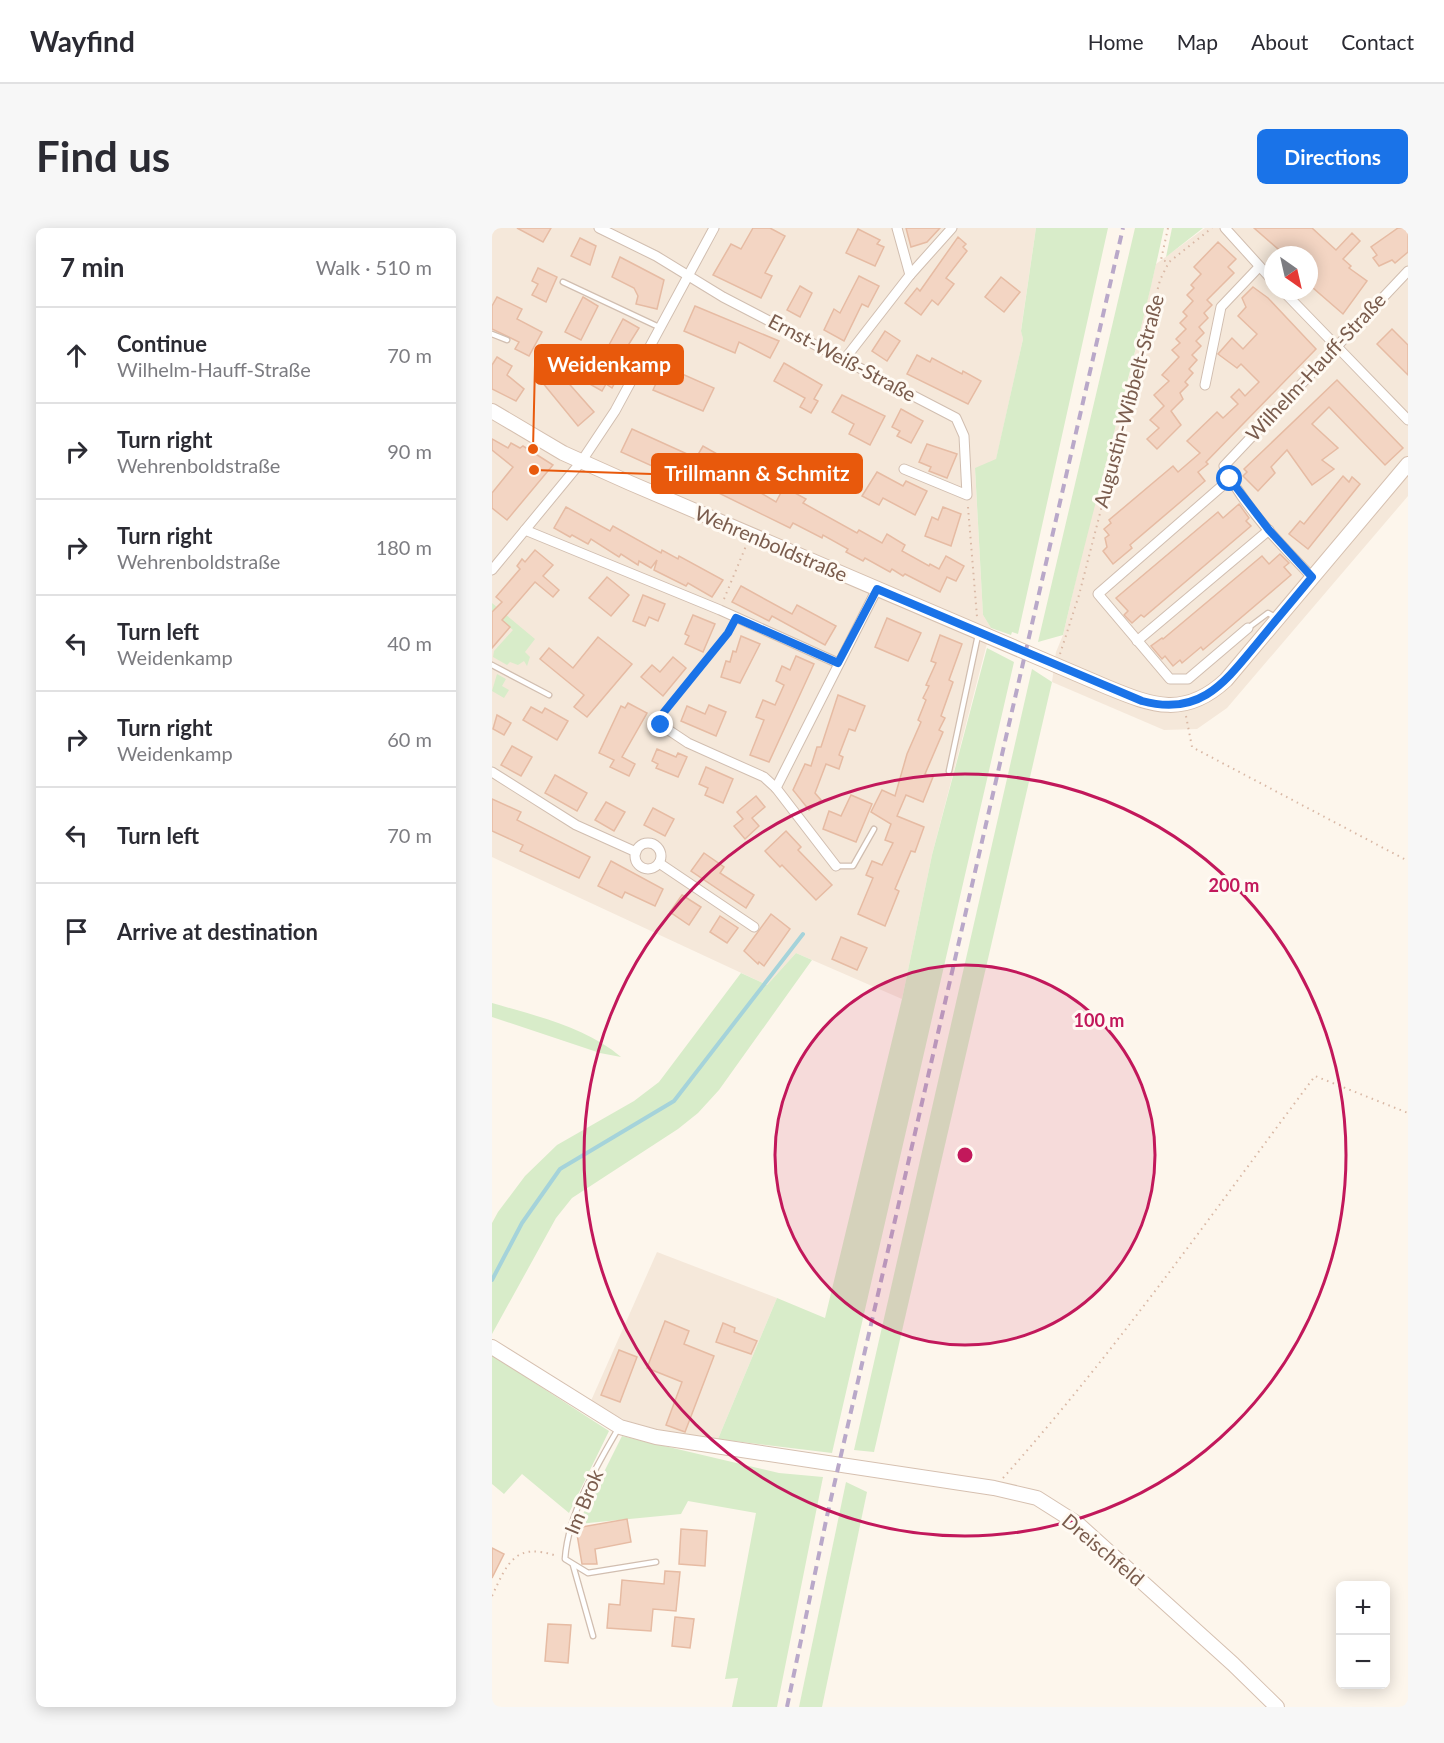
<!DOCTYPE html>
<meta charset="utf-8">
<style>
:root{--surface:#fff;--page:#f7f7f7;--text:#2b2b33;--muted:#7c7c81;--line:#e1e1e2;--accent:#1a73e8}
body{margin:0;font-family:Lato,sans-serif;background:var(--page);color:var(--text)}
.controls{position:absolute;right:18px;bottom:18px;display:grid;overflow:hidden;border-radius:9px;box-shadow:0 3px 15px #0003}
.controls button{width:54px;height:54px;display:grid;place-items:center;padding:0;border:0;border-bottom:2px solid var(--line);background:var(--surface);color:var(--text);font:30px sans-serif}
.compass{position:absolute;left:772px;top:18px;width:54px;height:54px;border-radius:50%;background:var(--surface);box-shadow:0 3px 15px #0003;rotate:146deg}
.stop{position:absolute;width:18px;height:18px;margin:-14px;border:4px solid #1a73e8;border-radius:50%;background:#fff}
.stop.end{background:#1a73e8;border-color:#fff;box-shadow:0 2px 6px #0008}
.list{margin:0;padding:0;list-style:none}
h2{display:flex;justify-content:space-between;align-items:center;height:78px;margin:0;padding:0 24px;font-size:26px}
h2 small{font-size:20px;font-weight:400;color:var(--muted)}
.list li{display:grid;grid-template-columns:39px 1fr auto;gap:18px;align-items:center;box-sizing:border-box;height:96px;padding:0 24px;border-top:2px solid var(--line)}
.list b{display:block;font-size:22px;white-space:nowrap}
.list p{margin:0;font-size:20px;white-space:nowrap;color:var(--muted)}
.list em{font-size:20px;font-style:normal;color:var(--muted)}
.icon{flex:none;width:33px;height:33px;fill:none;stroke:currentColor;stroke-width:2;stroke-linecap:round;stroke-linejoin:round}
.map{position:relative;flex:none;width:916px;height:1479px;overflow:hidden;border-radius:9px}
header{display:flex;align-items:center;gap:36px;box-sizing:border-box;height:84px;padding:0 30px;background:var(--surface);border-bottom:2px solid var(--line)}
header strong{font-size:28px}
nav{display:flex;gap:33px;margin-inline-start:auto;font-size:21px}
.intro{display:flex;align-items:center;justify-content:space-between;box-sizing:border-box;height:144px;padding:0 36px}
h1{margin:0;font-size:42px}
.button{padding:15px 27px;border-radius:9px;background:var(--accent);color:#fff;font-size:21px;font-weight:700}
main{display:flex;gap:36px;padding:0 36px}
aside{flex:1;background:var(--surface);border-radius:9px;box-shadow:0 3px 15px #0003}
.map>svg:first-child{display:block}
</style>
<header>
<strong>Wayfind</strong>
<nav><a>Home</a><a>Map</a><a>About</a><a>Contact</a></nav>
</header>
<div class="intro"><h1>Find us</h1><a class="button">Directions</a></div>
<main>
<aside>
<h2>7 min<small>Walk · 510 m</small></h2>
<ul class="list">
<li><svg class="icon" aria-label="ahead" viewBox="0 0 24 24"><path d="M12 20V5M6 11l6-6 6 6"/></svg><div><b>Continue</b><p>Wilhelm-Hauff-Straße</p></div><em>70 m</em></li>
<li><svg class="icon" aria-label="right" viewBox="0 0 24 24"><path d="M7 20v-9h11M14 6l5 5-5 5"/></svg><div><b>Turn right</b><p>Wehrenboldstraße</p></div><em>90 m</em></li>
<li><svg class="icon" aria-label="right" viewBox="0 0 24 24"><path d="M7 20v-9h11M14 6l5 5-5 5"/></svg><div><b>Turn right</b><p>Wehrenboldstraße</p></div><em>180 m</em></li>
<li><svg class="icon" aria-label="left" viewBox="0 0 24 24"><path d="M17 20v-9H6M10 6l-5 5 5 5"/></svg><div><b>Turn left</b><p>Weidenkamp</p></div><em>40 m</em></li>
<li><svg class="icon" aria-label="right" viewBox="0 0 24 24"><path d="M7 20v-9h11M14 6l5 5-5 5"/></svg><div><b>Turn right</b><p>Weidenkamp</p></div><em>60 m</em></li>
<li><svg class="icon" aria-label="left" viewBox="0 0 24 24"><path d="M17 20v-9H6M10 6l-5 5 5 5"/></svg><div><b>Turn left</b></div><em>70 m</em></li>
<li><svg class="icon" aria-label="arrive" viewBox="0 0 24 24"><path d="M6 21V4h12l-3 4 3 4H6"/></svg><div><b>Arrive at destination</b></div></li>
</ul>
</aside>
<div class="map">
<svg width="916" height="1479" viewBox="0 0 916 1479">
<rect width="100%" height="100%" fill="#fdf6ec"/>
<g fill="#f5e8da" fill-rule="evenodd">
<polygon points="0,0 544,0 529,102 531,111 504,232 483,241 491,387 499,400 440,627 410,771 304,725 275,757 0,629"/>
<path d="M713,0H916V268L735,480L705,501L672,502L560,454L564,424L571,407L600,282L634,162L664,36ZM781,27H817V63H781Z"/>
<polygon points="165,1024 285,1070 226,1211 149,1200 98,1175"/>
</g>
<g fill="#d8ecc9">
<polygon points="544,0 616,0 526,406 520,404 519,407 499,400 491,387 483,240 504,231 531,111 529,103"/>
<path d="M643,0H672C643,137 602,271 571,407L546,414Z"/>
<polygon points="680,0 711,0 674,29"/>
<polygon points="0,375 43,411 33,424 38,429 35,438 32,433 26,437 18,434 15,437 1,429 2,423 21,402 0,386"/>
<polygon points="495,420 522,434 340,1225 226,1211 285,1070 333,1090 410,771 440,627"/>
<polygon points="540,441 560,454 382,1224 362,1222"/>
<polygon points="5,446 14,451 10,458 17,462 12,470 0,463"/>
<polygon points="304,725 320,732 227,862 206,885 186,901 80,970 64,990 0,1106 0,995 6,984 33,948 65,917 142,873 167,854 249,745 275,757"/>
<path d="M0,775C44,788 94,799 129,829L108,825L0,789Z"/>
<polygon points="0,1127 117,1203 77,1285 30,1246 12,1266 0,1256"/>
<polygon points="130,1208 287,1245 331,1249 285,1479 240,1479 246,1450 233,1451 264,1285 196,1273 189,1286 86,1296"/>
<polygon points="354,1254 375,1264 330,1479 307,1479"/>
</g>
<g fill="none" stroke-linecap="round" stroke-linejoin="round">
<polyline stroke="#a5d3da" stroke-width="4" points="0,1052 30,995 68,941 182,873 311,706"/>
</g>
<g fill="#f3d5c3" stroke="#e6bba3" stroke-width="1.5">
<polygon points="25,0 59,0 51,14"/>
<polygon points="261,0 278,0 293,8 273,45 280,48 269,70 221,47 239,16 249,21"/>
<polygon points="414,0 448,0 435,14 419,19"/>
<polygon points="762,0 820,0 844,22 860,5 868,13 851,31 859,38 857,40 875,53 851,86 820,59 822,56 817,53 817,27 793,27"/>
<polygon points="906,0 916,0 916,24 903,35 900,32 887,38 881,30 885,27 879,19"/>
<polygon points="366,1 388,12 385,16 392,19 383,38 354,25"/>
<polygon points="466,9 474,16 471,19 475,23 454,50 462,56 446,77 440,72 429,87 413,75 425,60 428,63"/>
<polygon points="88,10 104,18 98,37 79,28"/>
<polygon points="726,14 744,31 736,39 742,45 715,72 720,77 712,85 716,90 707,99 712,105 704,113 709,118 700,127 705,132 697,141 701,145 693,154 696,157 688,165 691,171 679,183 689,197 665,221 655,211 667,200 658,192 672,178 662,167 677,153 670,147 687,129 680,122 688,115 684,111 694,101 688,95 695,88 691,84 701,73 695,67 702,60 699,57 709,46 702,39"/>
<polygon points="128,29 172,52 165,81 144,76 146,68 142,60 120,49"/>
<polygon points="46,40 65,49 54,74 40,67 46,56 40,53"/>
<polygon points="367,48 387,58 376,79 370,76 352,113 332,102 342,81 348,85"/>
<polygon points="509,49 528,64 512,84 493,69"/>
<polygon points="308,58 320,65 308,89 295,82"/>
<polygon points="761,59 776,70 824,121 714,234 716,236 706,244 713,253 638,317 640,320 621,336 611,323 615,319 613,310 617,307 612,301 619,295 617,292 681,238 686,244 708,225 695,213 725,184 731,190 746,176 739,169 747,161 753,168 767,154 749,136 745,140 726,126 740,110 751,121 765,106 746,88 754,79 750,70"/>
<polygon points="5,69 30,81 25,91 50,104 37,128 23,121 27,114 0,101 0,78"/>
<polygon points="91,69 106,78 89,112 73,104"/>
<polygon points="203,78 287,113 278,130 247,114 243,125 192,103"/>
<polygon points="131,91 147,100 120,143 127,147 120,160 114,156 110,163 87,150 100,125 110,130"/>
<polygon points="900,101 916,117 916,147 885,116"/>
<polygon points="393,103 408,113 395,133 380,123"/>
<polygon points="425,127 438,134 440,130 470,146 471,143 489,153 476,176 415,146"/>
<polygon points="5,129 20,138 15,147 32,161 24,173 0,161 0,137"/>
<polygon points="292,135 330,157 322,171 326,173 319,185 308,179 313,170 282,153"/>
<polygon points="172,138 222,160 211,183 161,162"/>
<polygon points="64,141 102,184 86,198 50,154"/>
<polygon points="845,152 911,220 893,237 837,179 820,196 846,220 830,232 842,241 820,257 795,222 779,239 783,245 766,263 751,248 755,244 752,241"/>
<polygon points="350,167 393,188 378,217 357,206 362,196 340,184"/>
<polygon points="409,181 431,193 419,215 405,208 408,203 400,199"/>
<polygon points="140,201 204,230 211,218 227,227 221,236 284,274 292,259 314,271 311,275 365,305 367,302 390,315 395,306 413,317 410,323 437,338 438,336 447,341 454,328 472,338 464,353 455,349 448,364 413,346 411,348 400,341 398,344 373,330 371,333 354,324 356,321 331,307 330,310 301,295 298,300 182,243 180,247 129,224"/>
<polygon points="0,211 16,220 19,215 28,220 31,218 61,237 15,292 0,280 0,265 21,239 0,222"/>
<polygon points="435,216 465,226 455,250 437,243 439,239 427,234"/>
<polygon points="385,244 411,258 414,253 435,263 423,287 391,270 387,277 370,268"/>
<polygon points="851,248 857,254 860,249 868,256 816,321 797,306 808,293 812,296"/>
<polygon points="747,276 757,290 754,293 759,298 652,389 649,387 640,395 632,387 636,383 624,370 726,284 731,290"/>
<polygon points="74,279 118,303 121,298 169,325 170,322 186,331 187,328 231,352 220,369 196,355 194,358 162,342 165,332 159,340 147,333 146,337 129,326 127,329 99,311 96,316 80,307 78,309 62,300"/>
<polygon points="451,279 469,286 459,318 433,308 440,289 446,292"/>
<polygon points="43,322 61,337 51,348 67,362 61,369 43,354 10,392 18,399 0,420 0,384 10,374 4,369 28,341 25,338 30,331 33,334"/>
<polygon points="788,326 797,335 792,339 799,347 711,422 709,419 690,435 688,432 681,438 673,428 670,431 659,418 670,410 671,411 770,328 777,336"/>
<polygon points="115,349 137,367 119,388 97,370"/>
<polygon points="249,358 300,386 305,377 344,398 333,417 280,388 277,393 240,374"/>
<polygon points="151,367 173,376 166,393 157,389 153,398 141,393"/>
<polygon points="201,387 223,396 211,424 193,416 197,408 193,406"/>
<polygon points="395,390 429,405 416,433 383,419"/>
<polygon points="448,407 470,416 457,452 461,454 449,488 453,490 447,502 451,504 433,546 441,549 431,574 414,567 405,588 432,599 423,624 419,623 403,661 407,663 393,698 366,686 381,650 374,647 380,633 390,637 401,615 393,612 399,596 379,584 390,562 403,568 415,526 429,494 426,492 434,472 431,470 437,458 434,457 444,435 439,433"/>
<polygon points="249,408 268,416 248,455 229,449 234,433 238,434 241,423 244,424"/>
<polygon points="106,409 140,436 95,489 82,479 92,467 48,431 57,420 81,440"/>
<polygon points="304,428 322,436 277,534 258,527 272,492 264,489 271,472 283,477 292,457 284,453 290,438 298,442"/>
<polygon points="181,429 194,440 171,468 149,449 160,437 168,444"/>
<polygon points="346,467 373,478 363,503 357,501 347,527 351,529 347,541 334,536 323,565 329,572 317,582 301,562 313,536 319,538 325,519 329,519"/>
<polygon points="136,475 155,485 130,529 143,536 137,548 118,539 122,532 107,525 129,478 133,480"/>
<polygon points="217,477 234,484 224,508 189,493 195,478 213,486"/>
<polygon points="39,479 50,485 53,480 76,493 65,512 31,492"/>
<polygon points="5,487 19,495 12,507 1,501"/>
<polygon points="20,518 40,529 29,548 9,537"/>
<polygon points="165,521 184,529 186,525 195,529 186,549 164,540 166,536 160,533"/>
<polygon points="214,539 241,551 231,575 213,567 216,560 207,556"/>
<polygon points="63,547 95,565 85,583 53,565"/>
<polygon points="359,567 380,576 364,614 331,601 337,583 349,588"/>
<polygon points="264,568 273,579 260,590 267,598 253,611 242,598 251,591 245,584"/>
<polygon points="0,571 29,584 25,592 98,629 87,650 28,623 31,617 0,603"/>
<polygon points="114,574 133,584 122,603 103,592"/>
<polygon points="161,580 182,591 173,608 152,597"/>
<polygon points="294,603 309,619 306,622 340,657 324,672 290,637 288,639 273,623"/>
<polygon points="212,625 232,639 228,645 262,667 254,680 199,643"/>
<polygon points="119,633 171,661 163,678 133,664 130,670 106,658"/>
<polygon points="190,667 209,679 197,697 178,684"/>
<polygon points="279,686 298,701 272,738 267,734 266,736 252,723"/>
<polygon points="228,688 246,700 235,715 218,704"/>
<polygon points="349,709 375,720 365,742 340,731"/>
<polygon points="173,1093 197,1103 192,1116 222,1128 193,1204 174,1197 190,1154 155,1140"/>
<polygon points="231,1095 243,1100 242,1104 265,1113 259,1126 224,1114"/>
<polygon points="127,1122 145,1129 128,1174 109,1167"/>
<polygon points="135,1291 139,1314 103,1321 105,1336 90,1336 84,1300"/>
<polygon points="189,1301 215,1303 213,1338 187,1336"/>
<polygon points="0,1320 12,1326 0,1350"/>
<polygon points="173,1343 188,1344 184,1383 161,1381 159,1403 115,1400 117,1376 128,1377 130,1352 172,1356"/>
<polygon points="183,1389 202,1391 198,1420 180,1418"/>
<polygon points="56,1396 79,1397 76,1435 53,1433"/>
</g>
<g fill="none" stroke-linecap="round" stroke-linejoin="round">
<g stroke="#d1beb0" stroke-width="7">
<g id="lane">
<polyline points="71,54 169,100"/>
<polyline points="0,106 15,112"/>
<polyline points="756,400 776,385 783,389"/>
<polyline points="0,437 57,467"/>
<polyline points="457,543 486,407"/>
<polyline points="344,638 361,638 382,601"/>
<path d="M126,1201C104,1239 76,1286 73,1331L96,1345L164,1334"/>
<polyline points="81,1337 101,1408"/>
</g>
</g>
<g stroke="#d1beb0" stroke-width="11">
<g id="street">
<polyline points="107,0 164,28 231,69 464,190 472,208 475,267 412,241"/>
<polyline points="405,0 418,47"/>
<polyline points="733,0 781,53"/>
<polyline points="791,63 916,192"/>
<polyline points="352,132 418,47 460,0"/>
<polyline points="713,157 729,79 767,39"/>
<polyline points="738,251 606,366 678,451 696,451 756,400"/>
<polyline points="33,302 228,382 346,435"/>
<polyline points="0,342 89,234 123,183 222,0"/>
<path d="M820,349C788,316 752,279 732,238L916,43"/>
<polyline points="645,413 777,302"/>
<polyline points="169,497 196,515 272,549 284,560 344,638"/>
<polyline points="0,544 84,597 144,624"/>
<polyline points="284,560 385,361"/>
<circle cx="156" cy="628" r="13"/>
<polyline points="167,635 262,699"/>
</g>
</g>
<g stroke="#d6c0b0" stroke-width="16">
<g id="secondary">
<path d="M0,183L71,225L138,255L615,459C661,478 693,490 734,452L916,236"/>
<polyline points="0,1119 128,1199 164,1209 502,1260 545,1270 586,1296 741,1436 785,1479"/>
</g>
</g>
<g stroke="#d9b8a5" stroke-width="2" stroke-dasharray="1.5 4.5" stroke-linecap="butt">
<polyline points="676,0 669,32 677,34"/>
<polyline points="476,279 485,389"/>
<polyline points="232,371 254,318"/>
<polyline points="568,426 587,367 668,52 677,34 720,0"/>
<polyline points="171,488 240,397"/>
<polyline points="694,488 700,519 916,633"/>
<path d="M511,1250C624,1123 721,984 823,848L916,885"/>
<path d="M0,1368C16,1334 23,1314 65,1328"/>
</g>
<use href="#lane" stroke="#fff" stroke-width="4.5"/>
<use href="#street" stroke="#fff" stroke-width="9"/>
<use href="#secondary" stroke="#fff" stroke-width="14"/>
<polyline stroke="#b9a8c9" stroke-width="4" stroke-dasharray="9 6" stroke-linecap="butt" points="295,1479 335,1288 631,0"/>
</g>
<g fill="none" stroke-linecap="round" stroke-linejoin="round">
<path stroke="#1a73e8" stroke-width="8" d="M169,497L172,484L236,405L244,390L346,435L385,361L650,473C709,489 733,454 767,413C784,392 802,371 820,349L777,302L738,251"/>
</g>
<circle cx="473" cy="927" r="190" fill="#c2185b" fill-opacity=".12"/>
<g fill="none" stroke="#c2185b" stroke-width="3">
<circle cx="473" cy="927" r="190"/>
<circle cx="473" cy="927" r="381"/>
</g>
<g text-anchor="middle" stroke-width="6" stroke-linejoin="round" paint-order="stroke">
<g font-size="20" fill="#7a5c4d" stroke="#fffaf3">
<text transform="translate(350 130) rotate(28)" y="7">Ernst-Weiß-Straße</text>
<text transform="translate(824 139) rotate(-47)" y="7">Wilhelm-Hauff-Straße</text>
<text transform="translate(637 173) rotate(-75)" y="7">Augustin-Wibbelt-Straße</text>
<text transform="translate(279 316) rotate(23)" y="7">Wehrenboldstraße</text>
<text transform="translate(92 1274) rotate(-67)" y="7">Im Brok</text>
<text transform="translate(611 1322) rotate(40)" y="7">Dreischfeld</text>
</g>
</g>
<circle cx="473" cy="927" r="9" fill="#c2185b" stroke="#fffaf3" stroke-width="3"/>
<g font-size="18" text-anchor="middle" font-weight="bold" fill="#c2185b" stroke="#fffaf3" stroke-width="6" stroke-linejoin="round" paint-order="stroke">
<text x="742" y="664">200 m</text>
<text x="607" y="799">100 m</text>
</g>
<path fill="none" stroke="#e8590c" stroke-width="2" d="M41 221L43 137M42 242L160 246"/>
<g fill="#e8590c" stroke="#fffaf3" stroke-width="2">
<circle cx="41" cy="221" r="6"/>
<circle cx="42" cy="242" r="6"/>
</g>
<g fill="#e8590c" stroke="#e8590c" stroke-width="2">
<rect x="43" y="117" width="148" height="39" rx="6"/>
<rect x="160" y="226" width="210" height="39" rx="6"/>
</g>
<g font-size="21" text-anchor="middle" font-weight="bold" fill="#fff">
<text x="117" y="144">Weidenkamp</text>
<text x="265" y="253">Trillmann &amp; Schmitz</text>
</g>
</svg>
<div class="controls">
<button>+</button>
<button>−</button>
</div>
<svg class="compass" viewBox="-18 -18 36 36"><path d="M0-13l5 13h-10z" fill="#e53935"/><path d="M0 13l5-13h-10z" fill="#7c7c81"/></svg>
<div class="stop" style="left:738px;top:251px"></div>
<div class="stop end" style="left:169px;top:497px"></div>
</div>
</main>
